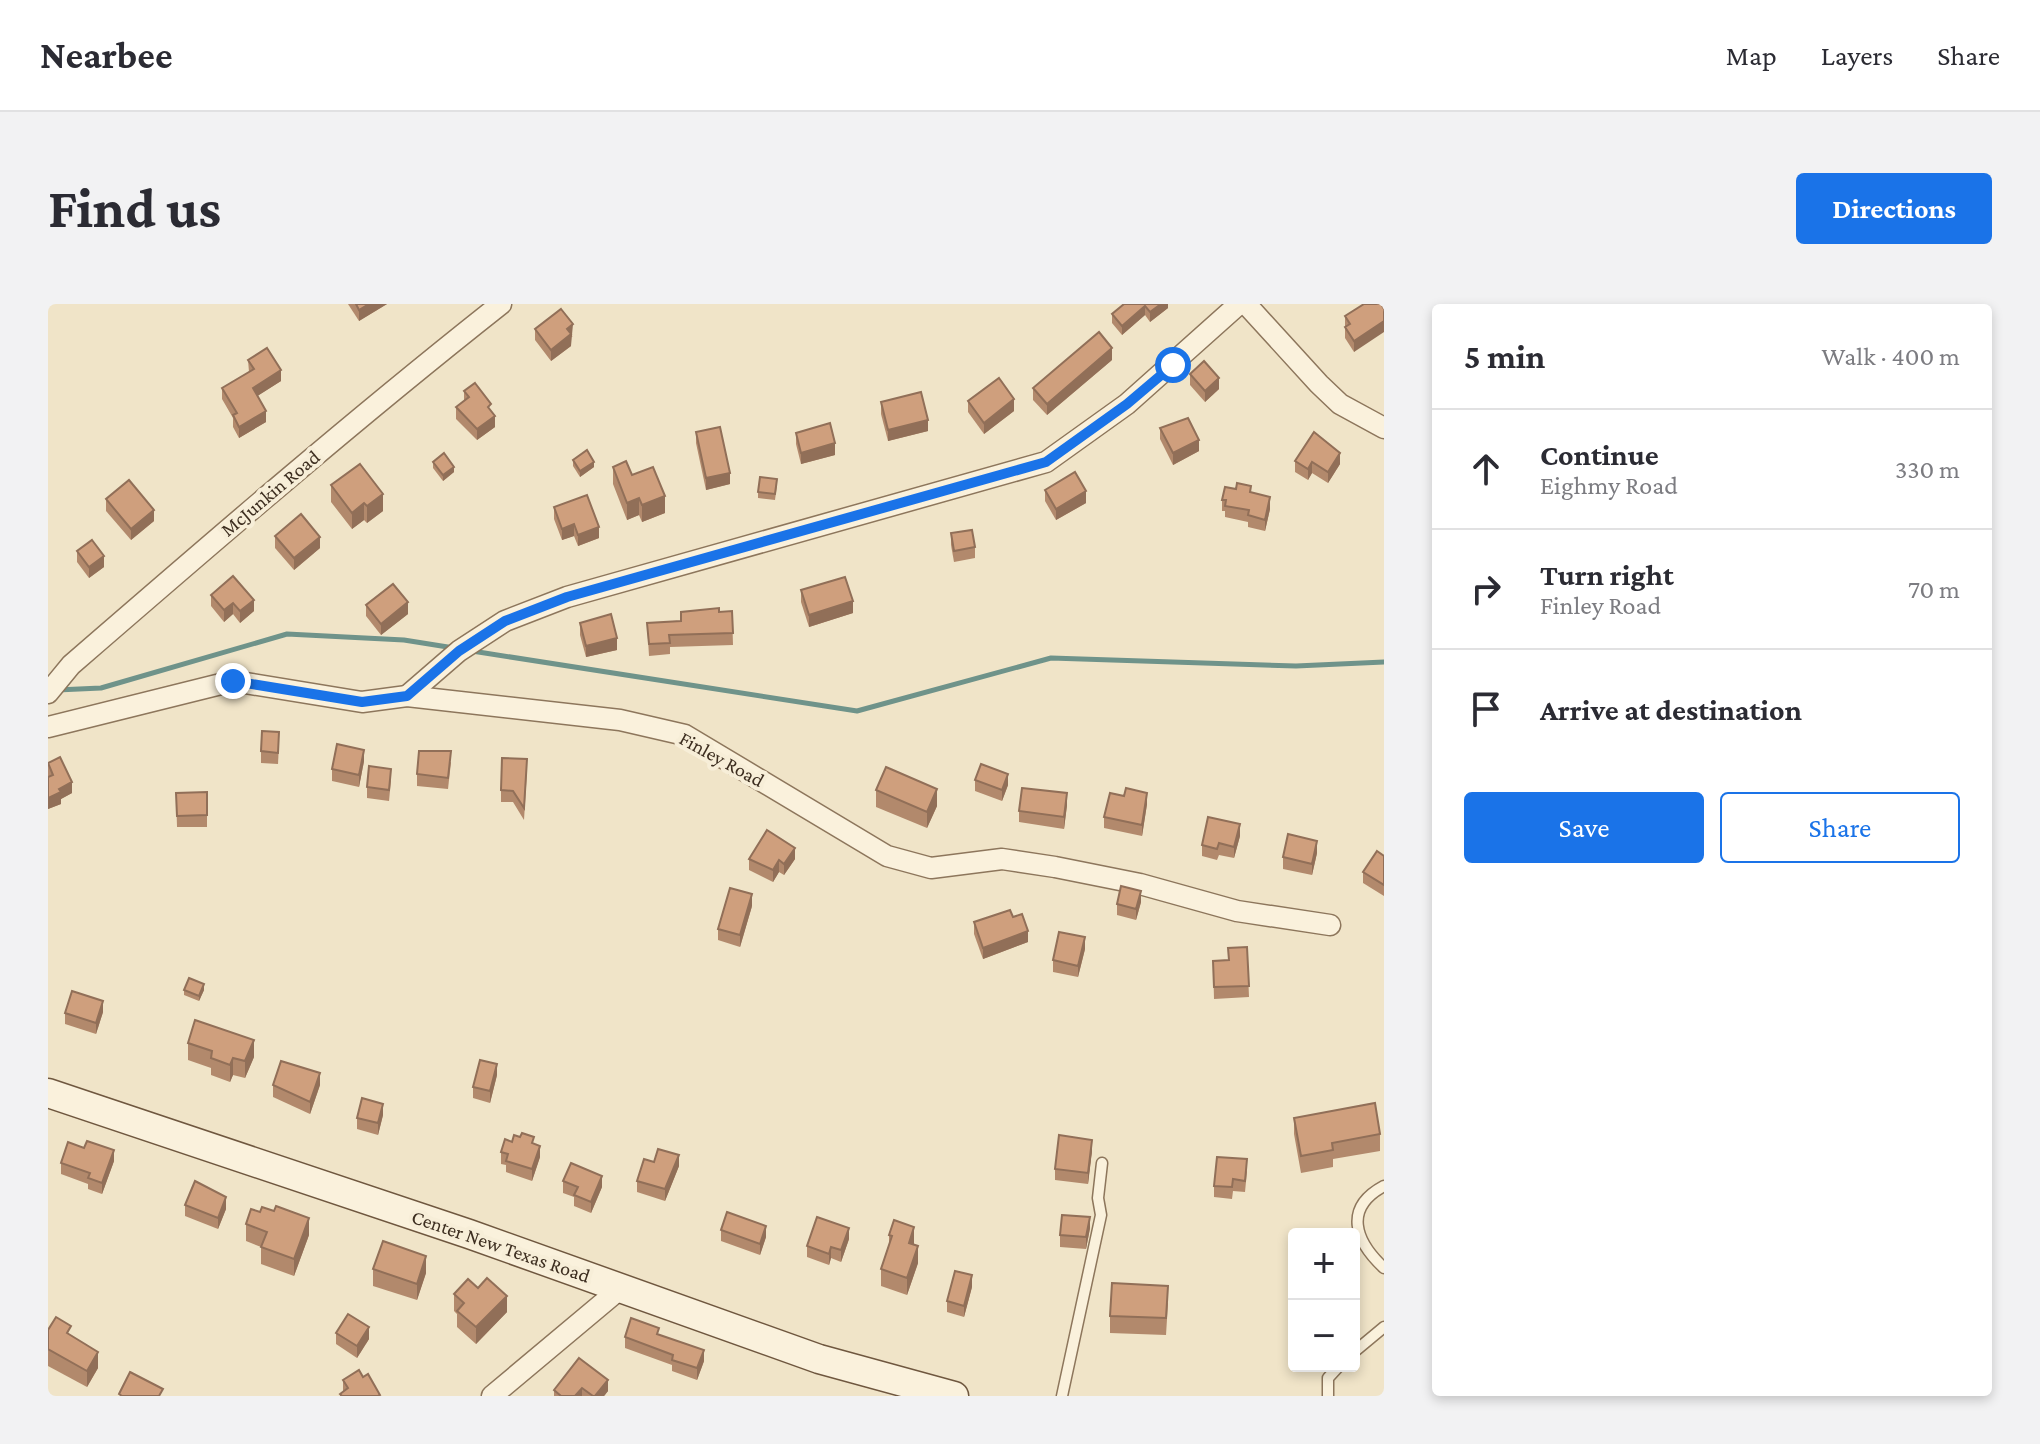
<!DOCTYPE html>
<meta charset="utf-8">
<style>
:root{--surface:#fff;--page:#f2f2f3;--text:#2b2b33;--muted:#7c7c81;--line:#e1e1e2;--accent:#1a73e8}
body{margin:0;font-family:"Crimson Pro",serif;background:var(--page);color:var(--text)}
.controls{position:absolute;right:24px;bottom:24px;display:grid;overflow:hidden;border-radius:8px;box-shadow:0 4px 12px #0003}
.controls button{width:72px;height:72px;display:grid;place-items:center;padding:0;border:0;border-bottom:2px solid var(--line);background:var(--surface);color:var(--text);font:40px sans-serif}
.stop{position:absolute;width:24px;height:24px;margin:-18px;border:6px solid #1a73e8;border-radius:50%;background:#fff}
.stop.end{background:#1a73e8;border-color:#fff;box-shadow:0 2px 8px #0008}
.list{margin:0;padding:0;list-style:none}
h2{display:flex;justify-content:space-between;align-items:center;height:104px;margin:0;padding:0 32px;font-size:34px}
h2 small{font-size:26px;font-weight:400;color:var(--muted)}
.list li{display:grid;grid-template-columns:52px 1fr auto;gap:24px;align-items:center;box-sizing:border-box;height:120px;padding:0 32px;border-top:2px solid var(--line)}
.list b{display:block;font-size:30px;white-space:nowrap}
.list p{margin:0;font-size:26px;white-space:nowrap;color:var(--muted)}
.list em{font-size:26px;font-style:normal;color:var(--muted)}
.actions{display:flex;gap:16px;padding:24px 32px}
.actions a{flex:1;padding:18px 0;border:2px solid var(--accent);border-radius:8px;text-align:center;font-size:28px;color:var(--accent)}
.actions .main{background:var(--accent);color:#fff}
.icon{flex:none;width:44px;height:44px;fill:none;stroke:currentColor;stroke-width:2;stroke-linecap:round;stroke-linejoin:round}
.map{position:relative;flex:none;width:1336px;height:1092px;overflow:hidden;border-radius:8px}
header{display:flex;align-items:center;gap:48px;box-sizing:border-box;height:112px;padding:0 40px;background:var(--surface);border-bottom:2px solid var(--line)}
header strong{font-size:38px}
nav{display:flex;gap:44px;margin-inline-start:auto;font-size:28px}
.intro{display:flex;align-items:center;justify-content:space-between;box-sizing:border-box;height:192px;padding:0 48px}
h1{margin:0;font-size:56px}
.button{padding:20px 36px;border-radius:8px;background:var(--accent);color:#fff;font-size:28px;font-weight:700}
main{display:flex;gap:48px;padding:0 48px}
aside{flex:1;background:var(--surface);border-radius:8px;box-shadow:0 4px 12px #0003}
.map>svg:first-child{display:block}
</style>
<header>
<strong>Nearbee</strong>
<nav><a>Map</a><a>Layers</a><a>Share</a></nav>
</header>
<div class="intro"><h1>Find us</h1><a class="button">Directions</a></div>
<main>
<div class="map">
<svg width="1336" height="1092" viewBox="0 0 1336 1092">
<rect width="100%" height="100%" fill="#f0e4c8"/>
<g fill="none" stroke-linecap="round" stroke-linejoin="round">
<g stroke="#6f938a" stroke-width="5">
<polyline points="424,347 809,407 1003,354 1248,362 1336,358"/>
<polyline points="9,386 53,384 239,330 356,336 406,344"/>
</g>
<g stroke="#8d765c" stroke-width="13">
<g id="lane">
<path d="M1336,882C1295,904 1307,937 1336,964"/>
<polyline points="1306,1048 1336,1023"/>
<polyline points="1014,1092 1053,911 1050,894 1054,859"/>
<polyline points="1280,1092 1280,1074 1291,1062"/>
</g>
</g>
<g stroke="#8d765c" stroke-width="23">
<g id="street">
<polyline points="1198,0 1271,80 1292,100 1336,124"/>
<path d="M0,389L23,361C165,238 306,116 453,0"/>
<polyline points="359,392 411,347 457,317 519,293 998,158 1079,100 1191,0"/>
<polyline points="0,423 185,377 314,398 359,392 572,416 637,431 839,552 883,564 954,555 1007,563 1092,580 1189,607 1282,621"/>
<polyline points="444,1092 573,984"/>
</g>
</g>
<g stroke="#6f573f" stroke-width="31">
<polyline id="secondary" points="0,789 421,930 771,1055 906,1092"/>
</g>
<use href="#lane" stroke="#faf1dc" stroke-width="10"/>
<use href="#street" stroke="#faf1dc" stroke-width="20"/>
<use href="#secondary" stroke="#faf1dc" stroke-width="28"/>
</g>
<g fill="#b2896c">
<polygon points="300,0 339,0 311,17"/>
<polygon points="1076,0 1120,0 1120,4 1102,18 1097,11 1074,31 1064,19 1064,10"/>
<polygon points="1336,5 1306,48 1297,34 1297,12"/>
<polygon points="487,25 525,32 523,33 523,42 503,57 487,36"/>
<polygon points="200,56 233,77 209,92 218,118 191,134 185,123 185,114 174,95 174,84 201,68"/>
<polygon points="1064,56 999,111 985,96 985,84"/>
<polygon points="1142,70 1171,85 1157,98 1142,81"/>
<polygon points="416,87 443,107 447,123 429,136 408,115 408,103 416,97"/>
<polygon points="920,97 966,107 936,130 920,108"/>
<polygon points="833,98 880,127 840,137 833,110"/>
<polygon points="1112,124 1151,147 1125,161 1112,135"/>
<polygon points="648,128 682,180 658,186 648,139"/>
<polygon points="748,129 787,151 753,160 748,140"/>
<polygon points="525,156 546,163 532,173 525,162"/>
<polygon points="1247,157 1292,160 1280,179 1264,169 1260,176 1247,168"/>
<polygon points="385,158 406,168 395,177 385,164"/>
<polygon points="565,163 584,171 617,209 594,218 591,211 579,216 565,180"/>
<polygon points="283,181 335,207 319,219 316,216 304,225 283,198"/>
<polygon points="729,181 727,196 710,194 710,188"/>
<polygon points="997,186 1038,199 1008,216 997,197"/>
<polygon points="1203,189 1222,205 1217,227 1200,223 1200,218 1177,213 1177,207 1174,207 1174,196"/>
<polygon points="58,195 106,217 83,236 58,207"/>
<polygon points="506,203 551,234 530,242 526,232 514,236 506,215"/>
<polygon points="903,229 927,243 927,254 906,258 903,241"/>
<polygon points="227,232 272,244 246,266 227,244"/>
<polygon points="29,247 56,263 41,274 29,258"/>
<polygon points="753,286 805,309 761,323 753,298"/>
<polygon points="163,291 206,307 192,319 185,310 176,318 163,302"/>
<polygon points="318,301 360,310 333,331 318,312"/>
<polygon points="684,307 685,341 622,343 622,350 601,352 599,319 633,317 671,308"/>
<polygon points="532,319 569,346 538,353 532,331"/>
<polygon points="231,440 230,460 213,459 213,447"/>
<polygon points="316,457 311,483 284,477 284,465"/>
<polygon points="403,458 400,485 369,482 369,470"/>
<polygon points="0,459 24,489 13,495 13,500 0,505"/>
<polygon points="479,467 476,516 465,498 453,498 453,486"/>
<polygon points="343,476 341,497 319,494 319,483"/>
<polygon points="927,476 960,481 954,497 927,487"/>
<polygon points="828,486 889,502 879,524 828,503"/>
<polygon points="159,488 159,523 129,523 128,489"/>
<polygon points="1099,500 1094,532 1056,524 1056,513"/>
<polygon points="1019,501 1016,525 971,518 971,507"/>
<polygon points="1192,532 1186,554 1171,551 1169,556 1154,552 1154,541"/>
<polygon points="1269,549 1264,571 1235,565 1235,553"/>
<polygon points="1336,552 1336,592 1315,579 1315,568"/>
<polygon points="701,555 747,555 736,571 731,568 725,578 701,566"/>
<polygon points="1093,598 1088,616 1069,611 1069,600"/>
<polygon points="704,602 692,643 670,636 670,625"/>
<polygon points="965,613 980,638 935,655 926,630 926,618"/>
<polygon points="1199,643 1201,693 1166,695 1165,657 1180,656"/>
<polygon points="1037,645 1030,673 1005,668 1005,656"/>
<polygon points="136,686 156,686 151,697 136,691"/>
<polygon points="55,708 48,730 17,720 17,709"/>
<polygon points="140,739 206,753 197,774 185,771 182,778 163,771 163,764 140,756"/>
<polygon points="449,771 442,799 425,794 425,783"/>
<polygon points="225,781 272,781 262,810 225,793"/>
<polygon points="335,811 330,831 309,825 309,814"/>
<polygon points="1246,814 1332,830 1332,847 1285,855 1285,863 1253,869 1246,830"/>
<polygon points="464,838 486,840 492,853 484,877 458,868 458,861 453,860 453,848"/>
<polygon points="1044,847 1040,880 1007,876 1007,865"/>
<polygon points="66,857 54,890 40,885 40,880 13,870 13,859"/>
<polygon points="606,858 631,862 617,897 589,888 589,877"/>
<polygon points="1199,867 1197,888 1185,887 1184,895 1166,893 1166,882"/>
<polygon points="515,877 554,883 543,909 526,902 526,893 515,889"/>
<polygon points="137,901 178,905 170,925 137,912"/>
<polygon points="198,920 261,931 246,972 213,960 213,943 198,937"/>
<polygon points="1042,924 1038,945 1012,943 1012,931"/>
<polygon points="673,926 718,933 712,951 673,937"/>
<polygon points="841,931 866,941 870,959 859,991 833,982 833,965 841,941"/>
<polygon points="801,935 793,958 783,954 781,961 759,953 759,942"/>
<polygon points="325,965 378,969 369,996 325,982"/>
<polygon points="924,983 916,1013 899,1008 899,997"/>
<polygon points="406,990 459,1008 428,1040 409,1023 409,1010 406,1007"/>
<polygon points="1120,999 1118,1031 1062,1029 1062,1012"/>
<polygon points="0,1026 50,1064 39,1083 0,1062"/>
<polygon points="288,1029 321,1035 309,1054 288,1040"/>
<polygon points="611,1030 656,1057 649,1076 624,1067 624,1061 577,1044 577,1033"/>
<polygon points="531,1054 560,1087 556,1092 506,1092 506,1086"/>
<polygon points="315,1073 332,1092 292,1092 292,1090 295,1088 295,1076"/>
</g>
<g fill="#916f58">
<polygon points="321,0 339,0 311,17 311,6"/>
<polygon points="1113,0 1120,0 1120,4 1102,18 1102,8"/>
<polygon points="1097,2 1097,11 1074,31 1074,22"/>
<polygon points="1336,17 1336,28 1306,48 1306,37"/>
<polygon points="525,20 523,42 503,57 503,46 519,25"/>
<polygon points="1064,44 1064,56 999,111 999,100"/>
<polygon points="233,66 233,77 205,95 205,84"/>
<polygon points="1171,74 1171,85 1157,98 1157,87"/>
<polygon points="966,95 966,107 936,130 936,119"/>
<polygon points="218,107 218,118 191,134 191,123"/>
<polygon points="447,112 447,123 429,136 429,125"/>
<polygon points="880,116 880,127 840,137 840,126"/>
<polygon points="1151,136 1151,147 1125,161 1125,149"/>
<polygon points="787,139 787,151 753,160 753,149"/>
<polygon points="1292,149 1292,160 1280,179 1280,168"/>
<polygon points="546,158 546,163 532,173 532,167"/>
<polygon points="1264,158 1264,169 1260,176 1260,165"/>
<polygon points="406,163 406,168 395,177 395,171"/>
<polygon points="682,169 682,180 658,186 658,174"/>
<polygon points="1038,187 1038,199 1008,216 1008,205"/>
<polygon points="335,190 335,207 319,219 319,202"/>
<polygon points="617,192 617,209 594,218 594,201"/>
<polygon points="1222,193 1222,205 1217,227 1217,216"/>
<polygon points="591,194 591,211 579,216 579,199"/>
<polygon points="316,199 316,216 304,225 304,209"/>
<polygon points="106,206 106,217 83,236 83,225"/>
<polygon points="526,220 526,232 514,236 514,225"/>
<polygon points="551,223 551,234 530,242 530,231"/>
<polygon points="272,233 272,244 246,266 246,254"/>
<polygon points="56,252 56,263 41,274 41,263"/>
<polygon points="206,296 206,307 192,319 192,307"/>
<polygon points="805,297 805,309 761,323 761,311"/>
<polygon points="360,298 360,310 333,331 333,320"/>
<polygon points="185,299 185,310 176,318 176,306"/>
<polygon points="569,334 569,346 538,353 538,342"/>
<polygon points="316,446 316,457 311,483 311,471"/>
<polygon points="960,470 960,481 954,497 954,486"/>
<polygon points="24,478 24,489 13,495 13,500 0,505 0,494 11,485"/>
<polygon points="889,485 889,502 879,524 879,508"/>
<polygon points="1019,489 1019,501 1016,525 1016,513"/>
<polygon points="1099,489 1099,500 1094,532 1094,521"/>
<polygon points="1192,520 1192,532 1186,554 1186,543"/>
<polygon points="1269,537 1269,549 1264,571 1264,560"/>
<polygon points="747,544 747,555 736,571 736,560"/>
<polygon points="731,556 731,568 725,578 725,566"/>
<polygon points="1093,587 1093,598 1088,616 1088,605"/>
<polygon points="704,590 704,602 692,643 692,631"/>
<polygon points="980,627 980,638 935,655 935,644"/>
<polygon points="1037,633 1037,645 1030,673 1030,662"/>
<polygon points="156,680 156,686 151,697 151,692"/>
<polygon points="55,697 55,708 48,730 48,719"/>
<polygon points="206,736 206,753 197,774 197,757"/>
<polygon points="185,754 185,771 182,778 182,761"/>
<polygon points="449,760 449,771 442,799 442,787"/>
<polygon points="272,769 272,781 262,810 262,798"/>
<polygon points="335,800 335,811 330,831 330,819"/>
<polygon points="1044,836 1044,847 1040,880 1040,869"/>
<polygon points="492,842 492,853 484,877 484,865"/>
<polygon points="66,846 66,857 54,890 54,879"/>
<polygon points="631,851 631,862 617,897 617,885"/>
<polygon points="554,872 554,883 543,909 543,898"/>
<polygon points="178,893 178,905 170,925 170,914"/>
<polygon points="1042,913 1042,924 1038,945 1038,933"/>
<polygon points="261,914 261,931 246,972 246,955"/>
<polygon points="718,922 718,933 712,951 712,940"/>
<polygon points="866,923 866,940 861,956 861,939"/>
<polygon points="801,924 801,935 793,958 793,946"/>
<polygon points="870,942 870,959 859,991 859,974"/>
<polygon points="783,943 783,954 781,961 781,950"/>
<polygon points="378,952 378,969 369,996 369,980"/>
<polygon points="924,971 924,983 916,1013 916,1002"/>
<polygon points="459,992 459,1008 428,1040 428,1023"/>
<polygon points="321,1023 321,1035 309,1054 309,1042"/>
<polygon points="656,1046 656,1057 649,1076 649,1064"/>
<polygon points="50,1048 50,1064 39,1083 39,1067"/>
<polygon points="560,1076 560,1087 556,1092 547,1092"/>
<polygon points="534,1084 534,1092 527,1092"/>
</g>
<g fill="#cf9f7d" stroke="#916f58" stroke-width="2">
<polygon points="308,0 321,0 311,6"/>
<polygon points="1076,0 1113,0 1102,8 1097,2 1074,22 1064,10"/>
<polygon points="1316,0 1333,0 1336,5 1336,17 1306,37 1297,23 1302,20 1297,12"/>
<polygon points="513,5 525,20 519,25 523,30 503,46 487,25"/>
<polygon points="1051,28 1064,44 999,100 985,84"/>
<polygon points="219,44 233,66 205,84 218,107 191,123 185,111 189,109 174,84 206,65 200,56"/>
<polygon points="1156,57 1171,74 1157,87 1142,70"/>
<polygon points="951,74 966,95 936,119 920,97"/>
<polygon points="427,79 443,100 440,103 447,112 429,125 408,103 421,93 416,87"/>
<polygon points="873,88 880,116 840,126 833,98"/>
<polygon points="1140,114 1151,136 1125,149 1112,124"/>
<polygon points="782,119 787,139 753,149 748,129"/>
<polygon points="672,123 682,169 658,174 648,128"/>
<polygon points="1266,128 1292,149 1280,168 1264,158 1260,165 1247,157"/>
<polygon points="539,146 546,158 532,167 525,156"/>
<polygon points="396,149 406,163 395,171 385,158"/>
<polygon points="578,157 584,171 605,163 617,192 594,201 591,194 579,199 565,163"/>
<polygon points="312,160 335,190 319,202 316,199 304,209 283,181"/>
<polygon points="1027,168 1038,187 1008,205 997,186"/>
<polygon points="712,173 729,175 727,190 710,188"/>
<polygon points="81,176 106,206 83,225 58,195"/>
<polygon points="1189,179 1203,182 1202,188 1222,193 1217,216 1200,211 1201,206 1177,202 1178,196 1174,196 1177,183 1188,185"/>
<polygon points="539,191 551,223 530,231 526,220 514,225 506,203"/>
<polygon points="253,210 272,233 246,254 227,232"/>
<polygon points="924,226 927,243 906,247 903,229"/>
<polygon points="44,236 56,252 41,263 29,247"/>
<polygon points="185,272 206,296 192,307 185,299 176,306 163,291"/>
<polygon points="797,273 805,297 761,311 753,286"/>
<polygon points="345,280 360,298 333,320 318,301"/>
<polygon points="671,304 671,308 684,307 685,329 621,331 622,339 601,340 599,319 633,317 633,308"/>
<polygon points="563,310 569,334 538,342 532,319"/>
<polygon points="214,427 231,428 230,449 213,447"/>
<polygon points="289,440 316,446 311,471 284,465"/>
<polygon points="371,447 403,447 400,474 369,470"/>
<polygon points="12,453 24,478 11,485 13,488 0,494 0,473 5,471 0,459"/>
<polygon points="454,454 479,455 476,504 465,487 453,486"/>
<polygon points="933,460 960,470 954,486 927,476"/>
<polygon points="321,462 343,465 341,486 319,483"/>
<polygon points="838,463 889,485 879,508 828,486"/>
<polygon points="974,484 1019,489 1016,513 971,507"/>
<polygon points="1078,484 1099,489 1094,521 1056,513 1062,489 1076,492"/>
<polygon points="159,488 159,511 129,512 128,489"/>
<polygon points="1160,513 1192,520 1186,543 1171,539 1169,545 1154,541"/>
<polygon points="719,526 747,544 736,560 731,556 725,566 701,555"/>
<polygon points="1240,530 1269,537 1264,560 1235,553"/>
<polygon points="1329,547 1336,552 1336,581 1315,568"/>
<polygon points="1073,582 1093,587 1088,605 1069,600"/>
<polygon points="682,584 704,590 692,631 670,625"/>
<polygon points="962,606 965,613 974,610 980,627 935,644 926,618"/>
<polygon points="1011,628 1037,633 1030,662 1005,656"/>
<polygon points="1199,643 1201,682 1166,683 1165,657 1181,656 1180,644"/>
<polygon points="141,674 156,680 151,692 136,686"/>
<polygon points="24,687 55,697 48,719 17,709"/>
<polygon points="147,716 206,736 197,757 185,754 182,761 163,754 164,747 140,739"/>
<polygon points="432,756 449,760 442,787 425,783"/>
<polygon points="233,757 272,769 262,798 225,781"/>
<polygon points="314,794 335,800 330,819 309,814"/>
<polygon points="1327,799 1332,830 1284,839 1285,846 1253,852 1246,814"/>
<polygon points="474,829 486,833 484,839 492,842 484,865 458,857 460,850 453,848 457,835 464,838 466,831 472,833"/>
<polygon points="1011,831 1044,836 1040,869 1007,865"/>
<polygon points="39,837 66,846 54,879 40,874 42,869 13,859 20,838 36,844"/>
<polygon points="610,845 631,851 617,885 589,877 596,855 606,858"/>
<polygon points="1169,853 1199,855 1197,877 1185,875 1184,883 1166,882"/>
<polygon points="523,859 554,872 543,898 526,891 530,883 515,877"/>
<polygon points="147,877 178,893 170,914 137,901"/>
<polygon points="228,902 261,914 246,955 213,943 219,928 198,920 203,905 212,908 214,903 226,907"/>
<polygon points="679,908 718,922 712,940 673,926"/>
<polygon points="1014,911 1042,913 1038,933 1012,931"/>
<polygon points="769,913 801,924 793,946 783,943 781,950 759,942"/>
<polygon points="846,916 866,923 861,939 870,942 859,974 833,965 844,932 841,931"/>
<polygon points="335,937 378,952 369,980 325,965"/>
<polygon points="907,967 924,971 916,1002 899,997"/>
<polygon points="439,974 459,992 428,1023 409,1007 416,999 406,990 420,975 430,984"/>
<polygon points="1064,979 1120,982 1118,1014 1062,1012"/>
<polygon points="300,1010 321,1023 309,1042 288,1029"/>
<polygon points="8,1013 23,1022 19,1029 50,1048 39,1067 0,1045 0,1026"/>
<polygon points="583,1014 611,1024 609,1030 656,1046 649,1064 624,1056 625,1051 577,1033"/>
<polygon points="531,1054 560,1076 547,1092 545,1092 534,1084 527,1092 513,1092 506,1086"/>
<polygon points="311,1066 315,1073 320,1070 332,1091 330,1092 294,1092 292,1090 300,1084 295,1076"/>
<polygon points="82,1068 115,1085 111,1092 74,1092 71,1090"/>
</g>
<g fill="none" stroke-linecap="round" stroke-linejoin="round">
<polyline stroke="#1a73e8" stroke-width="10" points="185,377 314,398 359,392 411,347 457,317 519,293 998,158 1079,100 1125,61"/>
</g>
<g text-anchor="middle" stroke-width="8" stroke-linejoin="round" paint-order="stroke">
<g font-size="20" fill="#3d2e20" stroke="#f7eed8">
<text transform="translate(222 189) rotate(-40)" y="7">McJunkin Road</text>
<text transform="translate(674 455) rotate(29)" y="7">Finley Road</text>
<text transform="translate(453 942) rotate(19)" y="7">Center New Texas Road</text>
</g>
</g>
</svg>
<div class="controls">
<button>+</button>
<button>−</button>
</div>
<div class="stop" style="left:1125px;top:61px"></div>
<div class="stop end" style="left:185px;top:377px"></div>
</div>
<aside>
<h2>5 min<small>Walk · 400 m</small></h2>
<ul class="list">
<li><svg class="icon" aria-label="ahead" viewBox="0 0 24 24"><path d="M12 20V5M6 11l6-6 6 6"/></svg><div><b>Continue</b><p>Eighmy Road</p></div><em>330 m</em></li>
<li><svg class="icon" aria-label="right" viewBox="0 0 24 24"><path d="M7 20v-9h11M14 6l5 5-5 5"/></svg><div><b>Turn right</b><p>Finley Road</p></div><em>70 m</em></li>
<li><svg class="icon" aria-label="arrive" viewBox="0 0 24 24"><path d="M6 21V4h12l-3 4 3 4H6"/></svg><div><b>Arrive at destination</b></div></li>
</ul>
<div class="actions"><a class="main">Save</a><a>Share</a></div>
</aside>
</main>
